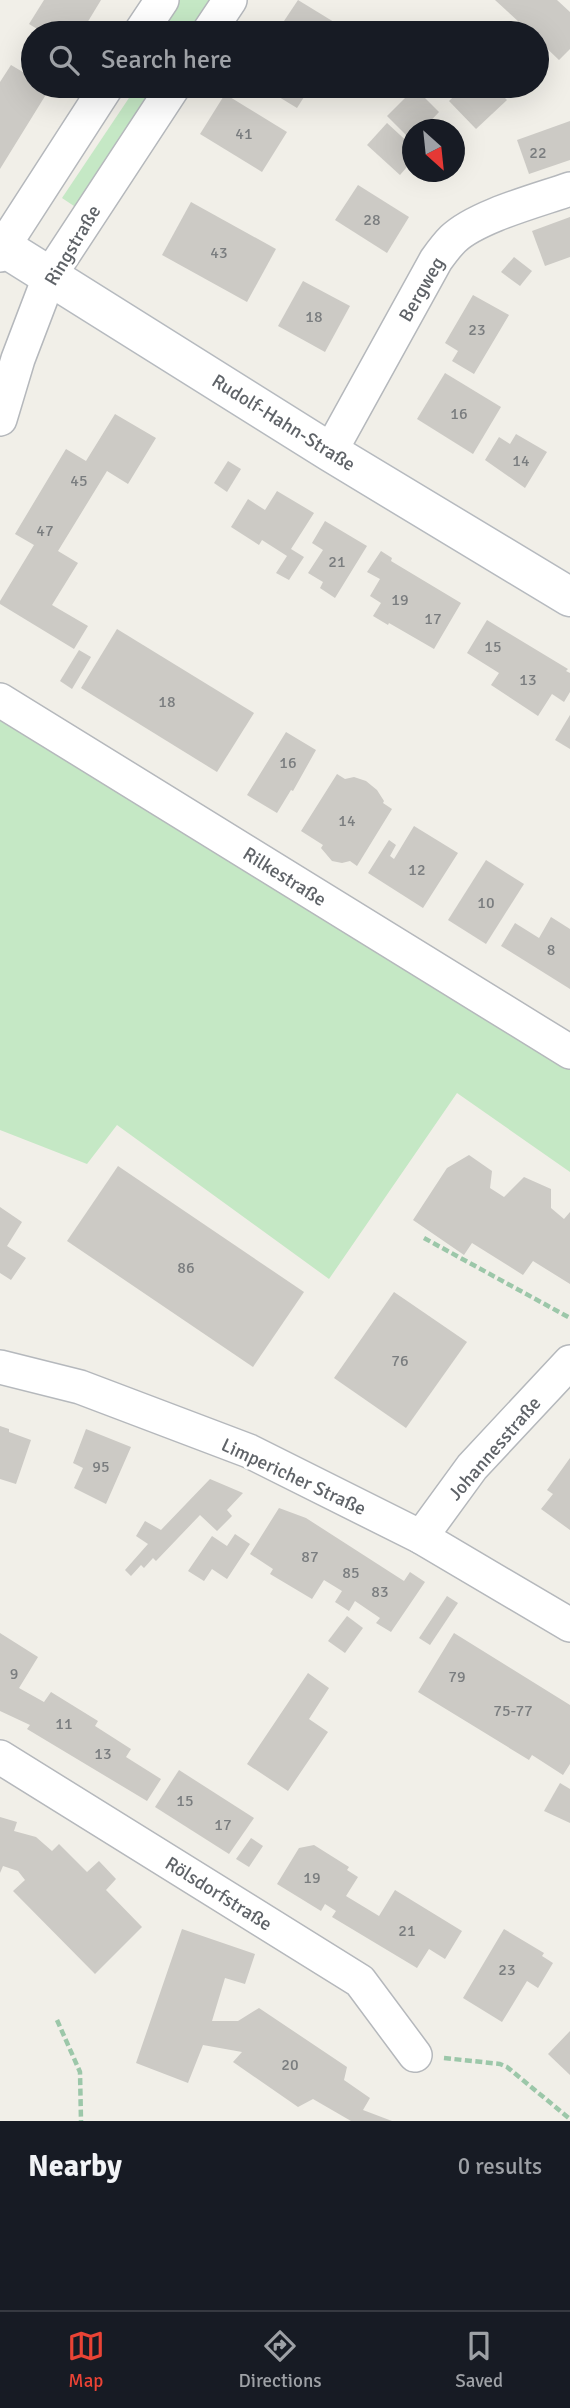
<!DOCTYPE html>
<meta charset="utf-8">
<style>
:root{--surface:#171b24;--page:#20242c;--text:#f1f3f6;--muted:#9ea1a6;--line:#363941;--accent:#ea4335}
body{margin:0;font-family:Signika,sans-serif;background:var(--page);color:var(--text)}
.compass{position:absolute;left:402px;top:119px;width:63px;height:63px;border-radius:50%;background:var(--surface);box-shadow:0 7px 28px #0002;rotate:153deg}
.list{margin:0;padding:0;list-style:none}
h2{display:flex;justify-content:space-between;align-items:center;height:91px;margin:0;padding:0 28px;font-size:30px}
h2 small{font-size:23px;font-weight:400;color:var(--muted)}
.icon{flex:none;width:38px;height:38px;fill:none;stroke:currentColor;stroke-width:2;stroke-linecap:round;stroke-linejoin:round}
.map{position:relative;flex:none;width:570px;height:2121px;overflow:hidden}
.search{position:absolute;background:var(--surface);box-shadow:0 7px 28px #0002;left:21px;right:21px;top:21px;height:77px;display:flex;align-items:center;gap:18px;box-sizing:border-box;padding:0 24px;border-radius:38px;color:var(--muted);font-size:26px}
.sheet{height:189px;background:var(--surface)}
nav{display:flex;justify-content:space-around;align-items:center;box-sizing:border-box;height:98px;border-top:2px solid var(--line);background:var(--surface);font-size:19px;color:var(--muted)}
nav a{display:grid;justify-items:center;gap:4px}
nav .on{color:var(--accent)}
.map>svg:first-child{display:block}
</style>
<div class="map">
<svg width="570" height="2121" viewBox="0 0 570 2121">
<rect width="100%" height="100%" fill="#f1efe8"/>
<g fill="#c5e8c5">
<polygon points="174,0 213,0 191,33 161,33"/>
<polygon points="137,86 157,86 77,208 62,198"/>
<polygon points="0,700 570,1052 570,1172 457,1093 329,1279 117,1125 87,1164 0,1130"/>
</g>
<g fill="#cccac5">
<polygon points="44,0 101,0 81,33 44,33 29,24"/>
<polygon points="298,0 347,30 345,33 276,33"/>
<polygon points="495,0 557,0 570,12 570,49 559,60 537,39 537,33 531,33"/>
<polygon points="11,65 33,78 33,86 46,86 50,88 0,169 0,82"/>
<polygon points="261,86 311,86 297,108"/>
<polygon points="465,86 493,86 507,100 476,129 449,101"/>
<polygon points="415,88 439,112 422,130 412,130 411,140 387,116"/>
<polygon points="225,94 287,132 262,172 200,134"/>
<polygon points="570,121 570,160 529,174 517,140"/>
<polygon points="387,123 412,146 412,161 400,175 367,145"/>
<polygon points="358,185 409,217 387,253 335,220"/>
<polygon points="191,202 276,249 247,302 162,255"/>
<polygon points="570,217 570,257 545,266 532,231"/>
<polygon points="514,257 532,271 520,286 501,272"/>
<polygon points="303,281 350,306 325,352 278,326"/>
<polygon points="473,295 509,315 474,374 452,361 458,351 445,343"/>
<polygon points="445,373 501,407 473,454 417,419"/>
<polygon points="115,414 156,438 128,484 107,471 58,551 78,563 52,605 88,626 74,649 0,604 0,601 34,545 15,534 66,449 86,461"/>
<polygon points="516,434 547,452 525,488 485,460 499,437 510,444"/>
<polygon points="228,461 241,469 227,492 214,483"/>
<polygon points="277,491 314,513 291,549 304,557 289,580 276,573 287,556 262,540 259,545 231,527 248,499 265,510"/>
<polygon points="325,521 367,546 335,598 320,588 323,582 308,573 323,550 312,543"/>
<polygon points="381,551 392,558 391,561 461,603 434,649 389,623 388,625 373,616 381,603 370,596 380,579 367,572"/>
<polygon points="487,620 568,669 566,671 570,673 570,692 564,702 552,694 538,716 491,685 499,673 467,653"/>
<polygon points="117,629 254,713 217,772 81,688"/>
<polygon points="79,650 91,657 72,689 60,681"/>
<polygon points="570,715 570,749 555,740"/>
<polygon points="286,732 316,750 293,791 291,790 277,813 247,795"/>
<polygon points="337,774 345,779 354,777 366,781 377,790 384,801 383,803 392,809 357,866 350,861 342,863 332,861 321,848 323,845 301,831"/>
<polygon points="414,826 458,853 423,908 368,873 389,840 396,845 390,856 394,859"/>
<polygon points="486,860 524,884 486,944 448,920"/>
<polygon points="551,917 570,929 570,989 501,946 515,923 539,938"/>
<polygon points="469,1155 492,1171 490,1188 504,1197 524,1177 551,1189 551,1208 564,1219 570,1212 570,1284 533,1261 523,1275 472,1243 464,1255 413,1220 447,1168"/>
<polygon points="118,1166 304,1292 253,1367 67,1241"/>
<polygon points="0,1207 22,1222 7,1246 26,1258 11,1280 0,1273"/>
<polygon points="394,1292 467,1342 406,1428 334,1378"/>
<polygon points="0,1426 9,1429 9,1432 31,1440 16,1484 0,1479"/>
<polygon points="86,1429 131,1447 106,1504 74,1488 83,1468 73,1463"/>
<polygon points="570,1458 570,1530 541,1509 553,1494 547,1490"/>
<polygon points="210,1479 243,1493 227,1510 232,1516 217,1531 200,1515 156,1561 153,1558 144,1568 141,1565 131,1576 125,1570 148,1544 136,1536 145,1521 161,1530"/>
<polygon points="279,1508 306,1518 404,1581 410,1572 425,1582 391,1632 376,1623 380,1618 355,1601 349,1611 335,1602 342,1591 324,1580 312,1599 270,1574 273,1569 250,1554"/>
<polygon points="235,1534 250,1544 227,1579 212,1569 204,1581 188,1571 212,1536 227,1546"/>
<polygon points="447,1596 458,1603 430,1645 419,1638"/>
<polygon points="347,1616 363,1628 345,1653 328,1641"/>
<polygon points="0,1633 38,1657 19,1688 44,1702 51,1692 98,1721 95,1726 131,1749 126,1757 161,1779 147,1801 27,1729 30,1725 0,1711"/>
<polygon points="454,1633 570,1705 570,1764 563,1775 532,1755 529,1760 418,1692"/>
<polygon points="308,1673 329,1688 309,1719 328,1732 288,1791 247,1764"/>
<polygon points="179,1770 254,1818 229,1854 155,1807"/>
<polygon points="560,1783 570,1789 570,1823 544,1811"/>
<polygon points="0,1817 17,1822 14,1831 36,1837 52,1851 59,1844 87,1872 99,1861 116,1879 106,1890 142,1927 95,1974 13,1891 25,1880 18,1871 3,1866 0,1873"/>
<polygon points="251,1838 263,1846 249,1867 236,1859"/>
<polygon points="314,1845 349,1867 347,1870 358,1877 346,1896 379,1916 395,1890 462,1931 445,1959 429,1949 417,1968 332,1917 336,1911 325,1904 321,1911 277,1884 299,1848"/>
<polygon points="182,1929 255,1954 245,1984 225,1978 212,2021 238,2021 259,2008 347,2067 344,2080 370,2098 363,2110 392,2121 351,2121 313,2099 298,2107 233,2062 242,2052 203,2045 188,2083 136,2063"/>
<polygon points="504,1929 544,1953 542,1956 553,1963 538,1988 527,1981 502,2022 463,1998"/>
<polygon points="570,2031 570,2075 548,2054"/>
</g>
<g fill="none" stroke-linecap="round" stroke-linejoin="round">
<g stroke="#b5b8bc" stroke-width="36">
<g id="street">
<polyline points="140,33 162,0"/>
<polyline points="208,33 230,0"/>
<polyline points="0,255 3,247 107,86"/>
<polyline points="0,419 18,359 50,275 174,86"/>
<path d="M330,452L436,260C441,253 447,245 453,239C477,216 539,200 570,189"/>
<polyline points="0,700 570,1052"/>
<polyline points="0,1367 80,1387 249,1451 421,1537 570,1625"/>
<polyline points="421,1537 472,1467 570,1362"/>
<polyline points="0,1757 360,1981 415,2055"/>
</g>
</g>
<g stroke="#b6babf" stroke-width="41">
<polyline id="secondary" points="0,245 330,452 570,597"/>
</g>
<g stroke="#9cc7a9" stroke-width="4.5" stroke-dasharray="7 3.5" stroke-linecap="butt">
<polyline points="424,1238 570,1318"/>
<polyline points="57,2020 80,2072 81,2121"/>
<polyline points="444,2058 500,2064 507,2067 570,2119"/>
</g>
<use href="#street" stroke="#fff" stroke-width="33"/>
<use href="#secondary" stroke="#fff" stroke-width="38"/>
</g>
<g text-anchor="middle" stroke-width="6" stroke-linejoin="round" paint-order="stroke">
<g font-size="16" fill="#7a7d7f">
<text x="244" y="139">41</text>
<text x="538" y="158">22</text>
<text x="372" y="225">28</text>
<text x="219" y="258">43</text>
<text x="314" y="322">18</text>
<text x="477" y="335">23</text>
<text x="459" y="419">16</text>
<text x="521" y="466">14</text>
<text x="79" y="486">45</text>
<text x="45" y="536">47</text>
<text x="337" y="567">21</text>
<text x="400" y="605">19</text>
<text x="433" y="624">17</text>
<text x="493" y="652">15</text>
<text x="528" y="685">13</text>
<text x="167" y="707">18</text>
<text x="288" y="768">16</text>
<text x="347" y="826">14</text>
<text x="417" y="875">12</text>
<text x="486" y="908">10</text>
<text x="551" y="955">8</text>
<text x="186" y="1273">86</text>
<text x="400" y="1366">76</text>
<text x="101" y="1472">95</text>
<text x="310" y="1562">87</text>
<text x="351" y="1578">85</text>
<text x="380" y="1597">83</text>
<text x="14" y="1679">9</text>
<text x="457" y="1682">79</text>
<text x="513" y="1716">75-77</text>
<text x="64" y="1729">11</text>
<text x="103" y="1759">13</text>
<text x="185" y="1806">15</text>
<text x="223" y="1830">17</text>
<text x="312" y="1883">19</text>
<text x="407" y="1936">21</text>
<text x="507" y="1975">23</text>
<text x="290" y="2070">20</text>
</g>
<g font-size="19" fill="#5f6368" stroke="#fff">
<text transform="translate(72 245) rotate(-59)" y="7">Ringstraße</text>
<text transform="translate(421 289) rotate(-60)" y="7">Bergweg</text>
<text transform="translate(284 422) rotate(32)" y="7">Rudolf-Hahn-Straße</text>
<text transform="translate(285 876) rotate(32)" y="7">Rilkestraße</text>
<text transform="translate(494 1448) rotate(-49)" y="7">Johannesstraße</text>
<text transform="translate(294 1476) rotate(25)" y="7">Limpericher Straße</text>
<text transform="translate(219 1893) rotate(32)" y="7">Rölsdorfstraße</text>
</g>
</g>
</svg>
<svg class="compass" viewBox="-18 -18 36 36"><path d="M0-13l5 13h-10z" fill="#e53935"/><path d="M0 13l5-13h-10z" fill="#9ea1a6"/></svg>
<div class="search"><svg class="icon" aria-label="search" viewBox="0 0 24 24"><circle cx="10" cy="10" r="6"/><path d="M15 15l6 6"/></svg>Search here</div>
</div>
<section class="sheet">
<h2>Nearby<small>0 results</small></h2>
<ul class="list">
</ul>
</section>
<nav>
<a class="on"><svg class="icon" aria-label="map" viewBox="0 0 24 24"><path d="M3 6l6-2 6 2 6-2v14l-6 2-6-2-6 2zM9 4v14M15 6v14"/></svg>Map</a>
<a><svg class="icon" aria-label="directions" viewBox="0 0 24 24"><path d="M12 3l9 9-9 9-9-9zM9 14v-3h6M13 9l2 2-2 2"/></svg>Directions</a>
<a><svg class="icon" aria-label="saved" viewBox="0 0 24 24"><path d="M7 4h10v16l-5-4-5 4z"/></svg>Saved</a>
</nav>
